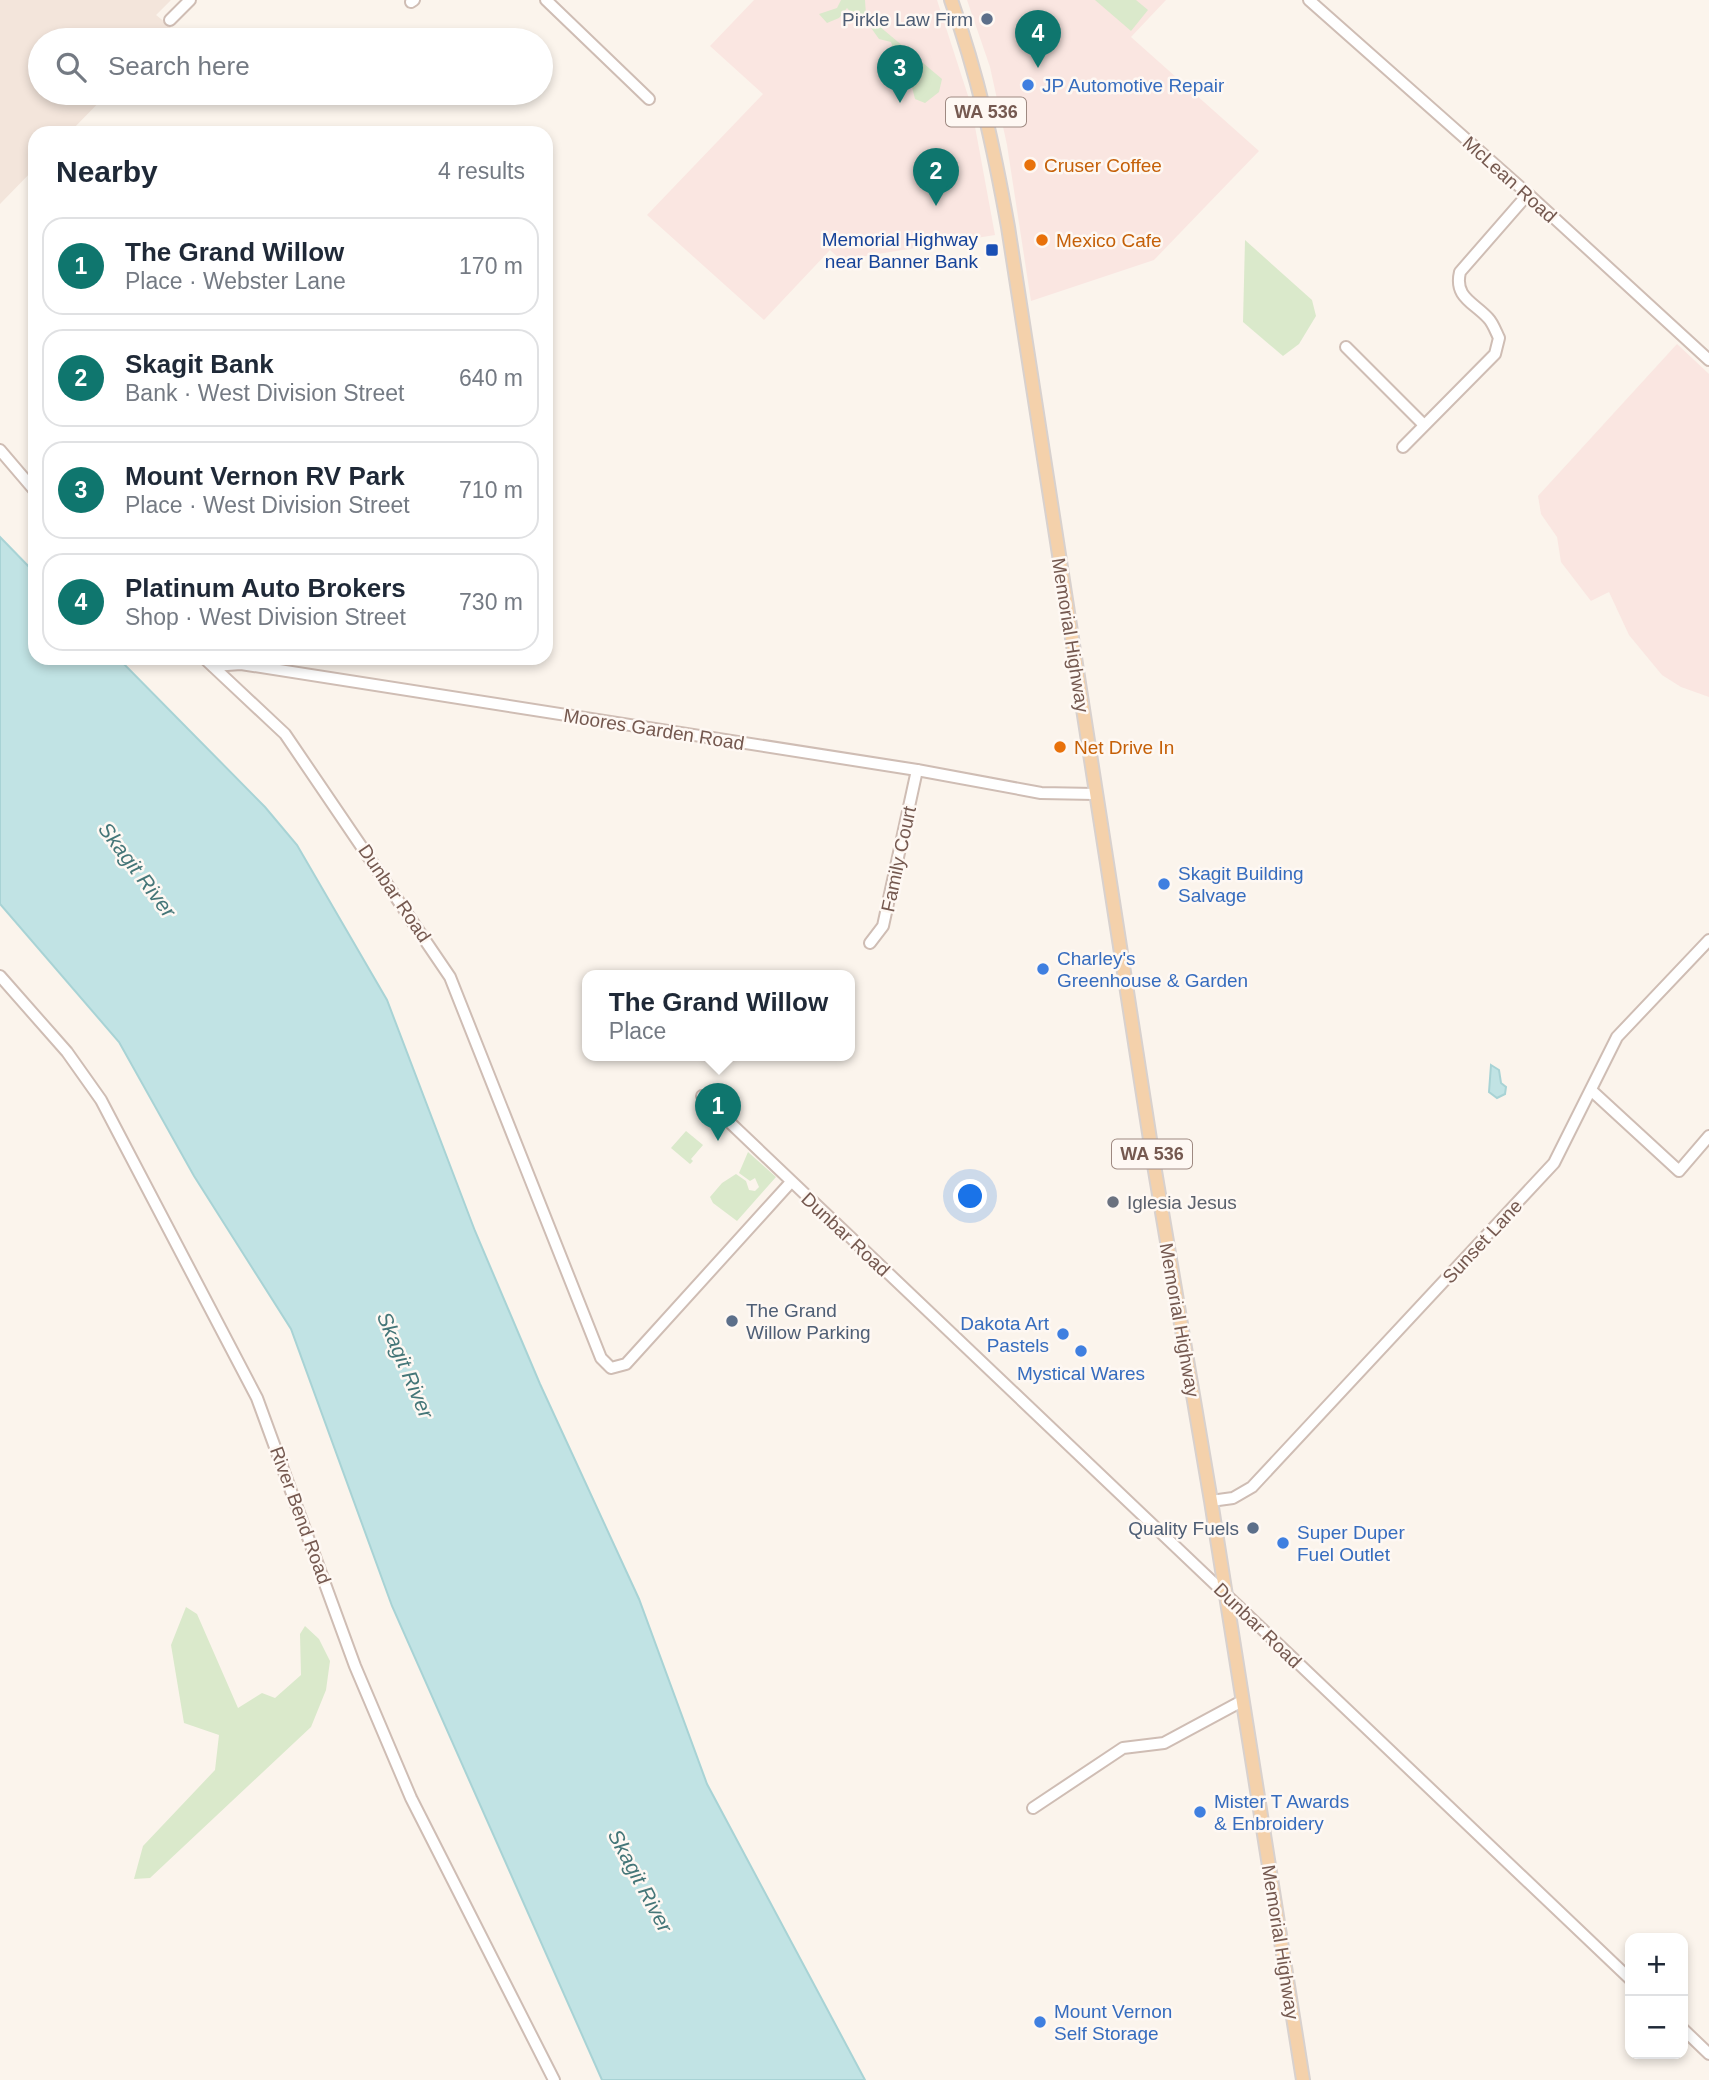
<!DOCTYPE html>
<meta charset="utf-8">
<style>
:root{--surface:#fff;--page:#f2f2f3;--text:#1f2937;--muted:#747a83;--line:#e0e1e3;--accent:#0f766e}
body{margin:0;font-family:Helvetica,sans-serif;background:var(--page);color:var(--text)}
.controls{position:absolute;right:21px;bottom:21px;display:grid;overflow:hidden;border-radius:14px;box-shadow:0 4px 10px #0003}
.controls button{width:63px;height:63px;display:grid;place-items:center;padding:0;border:0;border-bottom:2px solid var(--line);background:var(--surface);color:var(--text);font:35px sans-serif}
.you{position:absolute;left:971px;top:1197px;width:24px;height:24px;margin:-18px;border:5px solid #fff;border-radius:50%;background:#1a73e8;box-shadow:0 0 0 10px #1a73e833}
.badge{display:grid;place-items:center;width:46px;height:46px;border-radius:50%;background:var(--accent);color:#fff;font-size:23px;font-weight:700}
.pin{position:absolute;translate:-50% -58px;filter:drop-shadow(0 2px 4px #0008)}
.pin::after{content:'';position:absolute;top:37px;width:24px;height:21px;background:inherit;clip-path:polygon(0 0,100% 0,50% 100%)}
.popup{position:absolute;left:582px;top:970px;width:273px;height:91px;box-sizing:border-box;display:grid;place-content:center;border-radius:14px;background:var(--surface);filter:drop-shadow(0 2px 5px #0005);font-size:23px;white-space:nowrap;color:var(--muted)}
.popup b{font-size:26px;color:var(--text)}
.popup::after{content:'';position:absolute;left:50%;top:100%;margin-left:-14px;border:14px solid transparent;border-top-color:var(--surface)}
.list{margin:0;padding:0;list-style:none}
h2{display:flex;justify-content:space-between;align-items:center;height:91px;margin:0;padding:0 28px;font-size:30px}
h2 small{font-size:23px;font-weight:400;color:var(--muted)}
.list li{display:grid;grid-template-columns:46px 1fr auto;gap:21px;align-items:center;box-sizing:border-box;height:98px;margin:0 14px 14px;padding:0 14px;border:2px solid var(--line);border-radius:21px}
.list b{display:block;font-size:26px;white-space:nowrap}
.list p{margin:0;font-size:23px;white-space:nowrap;color:var(--muted)}
.list em{font-size:23px;font-style:normal;color:var(--muted)}
.icon{flex:none;width:38px;height:38px;fill:none;stroke:currentColor;stroke-width:2;stroke-linecap:round;stroke-linejoin:round}
.map{position:relative;flex:none;width:1709px;height:2080px;overflow:hidden}
.search{position:absolute;background:var(--surface);box-shadow:0 4px 10px #0003;left:28px;top:28px;width:525px;height:77px;display:flex;align-items:center;gap:18px;box-sizing:border-box;padding:0 24px;border-radius:38px;color:var(--muted);font-size:26px}
.panel{position:absolute;background:var(--surface);box-shadow:0 4px 10px #0003;left:28px;top:126px;width:525px;height:539px;border-radius:21px}
.map>svg:first-child{display:block}
</style>
<div class="map">
<svg width="1709" height="2080" viewBox="0 0 1709 2080">
<rect width="100%" height="100%" fill="#fbf4ec"/>
<polygon fill="#f3e5db" points="0,0 171,0 156,15 171,27 158,40 40,40 40,93 108,93 69,133 35,133 35,168 0,204"/>
<g fill="#fae6e1">
<polygon points="754,0 937,0 971,105 995,235 841,260 830,250 764,320 647,215 763,94 710,46"/>
<polygon points="967,0 1166,0 1131,37 1259,151 1154,260 1031,301 1007,145 990,67"/>
<polygon points="1677,344 1709,374 1709,697 1681,687 1662,675 1629,635 1609,592 1591,601 1561,562 1557,537 1541,514 1538,496"/>
</g>
<g fill="#dae9cb">
<polygon points="841,0 865,0 866,15 942,79 939,92 925,103 915,99 911,83 913,74 897,60 891,42 879,39 869,25 862,25 847,8 839,18 827,23 819,14 837,8"/>
<polygon points="1095,0 1136,0 1148,10 1131,31"/>
<polygon points="1245,240 1312,300 1316,316 1299,344 1283,356 1243,322"/>
<polygon points="686,1131 703,1145 691,1159 693,1161 690,1164 671,1148"/>
<polygon points="748,1152 776,1177 737,1221 713,1203 710,1197 722,1183 736,1174 746,1181 749,1190 755,1191 759,1187 755,1178 750,1181 739,1173"/>
<polygon points="186,1607 197,1614 238,1708 262,1693 275,1698 301,1675 300,1634 305,1626 319,1639 330,1661 326,1690 311,1727 150,1878 134,1879 143,1846 215,1770 219,1735 184,1723 171,1645"/>
</g>
<g fill="#c1e3e4" stroke="#a8d3d5" stroke-width="2">
<polygon points="0,537 35,573 35,658 118,658 265,807 297,845 387,1000 475,1231 540,1384 639,1599 707,1784 865,2080 602,2080 392,1606 291,1329 194,1176 119,1042 0,904"/>
<polygon points="1491,1065 1499,1070 1501,1083 1506,1087 1505,1094 1497,1098 1489,1092"/>
</g>
<g fill="none" stroke-linecap="round" stroke-linejoin="round">
<g stroke="#cfbdb4" stroke-width="14">
<g id="minor">
<polyline points="546,0 649,99"/>
<polyline points="1309,0 1528,194 1709,360"/>
<polyline points="411,2 414,0"/>
<polyline points="170,20 190,0"/>
<polyline points="1346,347 1424,425"/>
<path d="M1403,447L1495,354L1499,338C1496,332 1493,323 1488,318C1473,302 1454,297 1460,272L1528,194"/>
<polyline points="0,450 35,491"/>
<polyline points="204,658 285,734 450,977 601,1358 611,1368 626,1364 791,1182"/>
<polyline points="213,666 241,664 917,770 1041,793 1095,794"/>
<polyline points="870,943 883,926 917,770"/>
<polyline points="0,976 67,1052 101,1100 257,1398 355,1666 411,1798 554,2080"/>
<polyline points="1592,1091 1679,1171 1709,1136"/>
<polyline points="702,1096 1630,1979"/>
<polyline points="1211,1501 1233,1498 1252,1487 1554,1163 1617,1037 1709,940"/>
<polyline points="1033,1808 1123,1748 1164,1743 1242,1701"/>
<polyline points="1683,2029 1709,2054"/>
</g>
</g>
<g stroke="#d8d1ce" stroke-width="16">
<path id="major" d="M951,0C978,75 994,149 1008,227L1154,1165L1211,1501L1303,2080"/>
</g>
<use href="#minor" stroke="#fff" stroke-width="10"/>
<use href="#major" stroke="#f4d1ab" stroke-width="12"/>
</g>
<g fill="#5c6f8a" stroke="#fef8f3" stroke-width="2.5">
<circle cx="987" cy="19" r="7"/>
<circle cx="732" cy="1321" r="7"/>
<circle cx="1253" cy="1528" r="7"/>
</g>
<g fill="#3f7fe0" stroke="#fef8f3" stroke-width="2.5">
<circle cx="1028" cy="85" r="7"/>
<circle cx="1164" cy="884" r="7"/>
<circle cx="1043" cy="969" r="7"/>
<circle cx="1063" cy="1334" r="7"/>
<circle cx="1081" cy="1351" r="7"/>
<circle cx="1283" cy="1543" r="7"/>
<circle cx="1200" cy="1812" r="7"/>
<circle cx="1040" cy="2022" r="7"/>
</g>
<g fill="#e8710a" stroke="#fef8f3" stroke-width="2.5">
<circle cx="1030" cy="165" r="7"/>
<circle cx="1042" cy="240" r="7"/>
<circle cx="1060" cy="747" r="7"/>
</g>
<rect fill="#1a4fb4" stroke="#fef8f3" stroke-width="2.5" x="985" y="243" width="14" height="14" rx="3.5"/>
<circle fill="#6b7280" stroke="#fef8f3" stroke-width="2.5" cx="1113" cy="1202" r="7"/>
<g text-anchor="middle" stroke-width="5" stroke-linejoin="round" paint-order="stroke">
<g fill="#fef8f3" stroke="#9e8981" stroke-width="2">
<rect x="946" y="97.5" width="80" height="29" rx="5"/>
<rect x="1112" y="1139.5" width="80" height="29" rx="5"/>
</g>
<g font-size="18" font-weight="bold" fill="#755950">
<text x="986" y="118">WA 536</text>
<text x="1152" y="1160">WA 536</text>
</g>
<g font-size="19" fill="#4e5e75" stroke="#fef8f3" text-anchor="end">
<text x="973" y="26">Pirkle Law Firm</text>
<text x="746" y="1317" text-anchor="start">The Grand<tspan x="746" dy="22">Willow Parking</tspan></text>
<text x="1239" y="1535">Quality Fuels</text>
</g>
<g font-size="19" fill="#366cbe" stroke="#fef8f3" text-anchor="start">
<text x="1042" y="92">JP Automotive Repair</text>
<text x="1178" y="880">Skagit Building<tspan x="1178" dy="22">Salvage</tspan></text>
<text x="1057" y="965">Charley's<tspan x="1057" dy="22">Greenhouse &amp; Garden</tspan></text>
<text x="1049" y="1330" text-anchor="end">Dakota Art<tspan x="1049" dy="22">Pastels</tspan></text>
<text x="1081" y="1380" text-anchor="middle">Mystical Wares</text>
<text x="1297" y="1539">Super Duper<tspan x="1297" dy="22">Fuel Outlet</tspan></text>
<text x="1214" y="1808">Mister T Awards<tspan x="1214" dy="22">&amp; Enbroidery</tspan></text>
<text x="1054" y="2018">Mount Vernon<tspan x="1054" dy="22">Self Storage</tspan></text>
</g>
<g font-size="19" fill="#c56008" stroke="#fef8f3" text-anchor="start">
<text x="1044" y="172">Cruser Coffee</text>
<text x="1056" y="247">Mexico Cafe</text>
<text x="1074" y="754">Net Drive In</text>
</g>
<g font-size="19" fill="#755950" stroke="#fef8f3">
<text transform="translate(1510 179) rotate(42)" y="7">McLean Road</text>
<text transform="translate(1071 635) rotate(81)" y="7">Memorial Highway</text>
<text transform="translate(654 729) rotate(9)" y="7">Moores Garden Road</text>
<text transform="translate(898 859) rotate(-78)" y="7">Family Court</text>
<text transform="translate(395 893) rotate(56)" y="7">Dunbar Road</text>
<text transform="translate(846 1234) rotate(43)" y="7">Dunbar Road</text>
<text transform="translate(1482 1241) rotate(-47)" y="7">Sunset Lane</text>
<text transform="translate(1180 1320) rotate(80)" y="7">Memorial Highway</text>
<text transform="translate(301 1515) rotate(70)" y="7">River Bend Road</text>
<text transform="translate(1258 1625) rotate(44)" y="7">Dunbar Road</text>
<text transform="translate(1281 1942) rotate(81)" y="7">Memorial Highway</text>
</g>
<g font-size="19" fill="#164399" stroke="#fef8f3" text-anchor="end">
<text x="978" y="246">Memorial Highway<tspan x="978" dy="22">near Banner Bank</tspan></text>
</g>
<g font-size="19" fill="#5b616d" stroke="#fef8f3" text-anchor="start">
<text x="1127" y="1209">Iglesia Jesus</text>
</g>
<g font-size="21" font-style="italic" fill="#447678" stroke="#fef8f3">
<text transform="translate(137 870) rotate(53)" y="7">Skagit River</text>
<text transform="translate(405 1365) rotate(67)" y="7">Skagit River</text>
<text transform="translate(640 1881) rotate(62)" y="7">Skagit River</text>
</g>
</g>
</svg>
<div class="controls">
<button>+</button>
<button>−</button>
</div>
<div class="you"></div>
<div class="pin badge" style="left:718px;top:1141px">1</div>
<div class="popup"><b>The Grand Willow</b>Place</div>
<div class="pin badge" style="left:936px;top:206px">2</div>
<div class="pin badge" style="left:900px;top:103px">3</div>
<div class="pin badge" style="left:1038px;top:68px">4</div>
<div class="search"><svg class="icon" aria-label="search" viewBox="0 0 24 24"><circle cx="10" cy="10" r="6"/><path d="M15 15l6 6"/></svg>Search here</div>
<section class="panel">
<h2>Nearby<small>4 results</small></h2>
<ul class="list">
<li><span class="badge">1</span><div><b>The Grand Willow</b><p>Place · Webster Lane</p></div><em>170 m</em></li>
<li><span class="badge">2</span><div><b>Skagit Bank</b><p>Bank · West Division Street</p></div><em>640 m</em></li>
<li><span class="badge">3</span><div><b>Mount Vernon RV Park</b><p>Place · West Division Street</p></div><em>710 m</em></li>
<li><span class="badge">4</span><div><b>Platinum Auto Brokers</b><p>Shop · West Division Street</p></div><em>730 m</em></li>
</ul>
</section>
</div>
